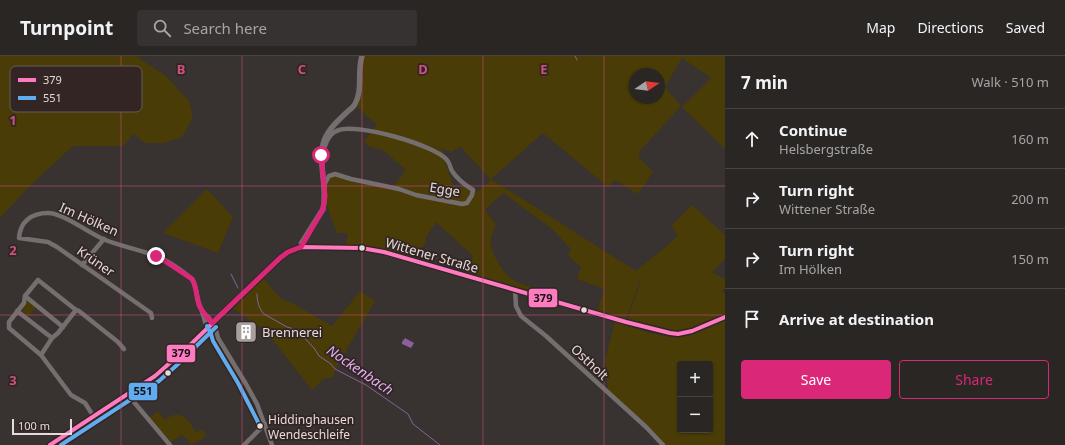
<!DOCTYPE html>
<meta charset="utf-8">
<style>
:root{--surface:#2a2624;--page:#363231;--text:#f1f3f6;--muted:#a5a5a6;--line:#464341;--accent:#db2777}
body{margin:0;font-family:"Noto Sans",sans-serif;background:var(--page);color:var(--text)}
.controls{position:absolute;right:12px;bottom:12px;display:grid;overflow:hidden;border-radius:4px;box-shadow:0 1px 3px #0004}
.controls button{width:36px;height:36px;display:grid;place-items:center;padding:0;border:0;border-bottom:1px solid var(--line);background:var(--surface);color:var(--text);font:20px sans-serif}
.compass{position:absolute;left:629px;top:12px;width:36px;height:36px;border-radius:50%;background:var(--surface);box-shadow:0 1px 3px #0004;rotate:77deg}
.scale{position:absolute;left:12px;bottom:10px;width:60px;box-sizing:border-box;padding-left:4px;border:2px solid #e4dbda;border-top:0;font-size:11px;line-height:14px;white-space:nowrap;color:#e4dbda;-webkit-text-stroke:3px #322523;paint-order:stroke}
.stop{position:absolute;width:12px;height:12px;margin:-9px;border:3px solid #db2777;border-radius:50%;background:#fff}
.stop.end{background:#db2777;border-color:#fff;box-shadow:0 1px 4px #0008}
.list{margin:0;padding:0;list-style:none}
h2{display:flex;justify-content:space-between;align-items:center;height:52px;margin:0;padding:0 16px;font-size:17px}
h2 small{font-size:13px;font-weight:400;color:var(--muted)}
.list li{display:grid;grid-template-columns:26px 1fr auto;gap:12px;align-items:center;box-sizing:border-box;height:60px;padding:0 16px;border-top:1px solid var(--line)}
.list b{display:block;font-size:15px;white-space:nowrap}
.list p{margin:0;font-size:13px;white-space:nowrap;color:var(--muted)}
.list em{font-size:13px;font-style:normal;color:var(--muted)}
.actions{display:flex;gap:8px;padding:12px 16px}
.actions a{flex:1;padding:9px 0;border:1px solid var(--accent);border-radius:4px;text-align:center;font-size:14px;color:var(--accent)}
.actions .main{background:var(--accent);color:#fff}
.icon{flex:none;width:22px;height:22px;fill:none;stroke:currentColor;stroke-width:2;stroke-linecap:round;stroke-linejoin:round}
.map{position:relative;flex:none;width:725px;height:389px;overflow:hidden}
header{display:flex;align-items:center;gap:24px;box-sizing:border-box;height:56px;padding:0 20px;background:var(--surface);border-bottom:1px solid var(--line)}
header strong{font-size:19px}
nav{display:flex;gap:22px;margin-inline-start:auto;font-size:14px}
.search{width:280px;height:36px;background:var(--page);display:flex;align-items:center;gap:10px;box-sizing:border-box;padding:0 14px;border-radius:4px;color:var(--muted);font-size:15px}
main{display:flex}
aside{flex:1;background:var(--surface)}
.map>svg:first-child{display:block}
</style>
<header>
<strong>Turnpoint</strong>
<div class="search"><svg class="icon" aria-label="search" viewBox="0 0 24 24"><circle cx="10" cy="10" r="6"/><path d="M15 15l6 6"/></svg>Search here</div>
<nav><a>Map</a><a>Directions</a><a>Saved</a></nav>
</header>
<main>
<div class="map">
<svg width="725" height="389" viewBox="0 0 725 389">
<rect width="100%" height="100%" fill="#383230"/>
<g fill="#493c06" fill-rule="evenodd">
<polygon points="0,0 136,0 166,20 189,45 193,61 182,81 164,87 145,87 133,78 123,90 73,90 31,129 0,162"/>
<path d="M364,0H725V93L682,51L711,22L682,2L665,31L681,50L639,96V102L653,116L638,138L615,124L608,131L543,77L491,123L636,215L669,188L678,179L672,171L673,168L692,149L725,179V203L712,216L725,223V232L722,235L725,237V259L686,274L675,276L627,264L639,231L638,221V231L626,263L597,256L604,233L577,223L581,211L568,200L571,193L551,172L503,137L485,154L496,168C494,173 491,180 491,186C491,198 505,222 517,226C528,231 542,233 553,236L552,242L469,217L473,200L436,166L425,183L426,185L423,190L410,201L366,190L346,189L348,177H337C331,160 321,141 327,124L335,119L391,134L406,114L383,94L370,91L364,85L377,69L356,50L361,9ZM635,18H659V42H635ZM431,89L452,96L460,90L491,124L478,135L467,129L455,134L446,109L443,94Z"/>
<polygon points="207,133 233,161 218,197 163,177"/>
<polygon points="263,222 281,243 294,248 332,270 360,235 375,245 337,310 333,321 325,322 312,334 264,273 233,253"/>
<polygon points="29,244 36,251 29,260 22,256 27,245"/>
<path d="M725,264V389H665L608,335L605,303L615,266C632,271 657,281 675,281C690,282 711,270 725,264ZM680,308H710V374H680Z"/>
<path d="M158,355L165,364C179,352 188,363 196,376L202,374L206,378L203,383L192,388L182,379L171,386L150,362Z"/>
</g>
<polygon fill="#8a619a" points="405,282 414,287 411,292 402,288 402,286"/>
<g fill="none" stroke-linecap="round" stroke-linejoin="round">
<g stroke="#8a619a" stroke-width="1">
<polyline points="575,0 577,4"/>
<polyline points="231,218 238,232"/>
<path d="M257,238C257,245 259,253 264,258L287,271L297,274L314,292L319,300L331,308L335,313L366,329L408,358L413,368L440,389"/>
</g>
<g stroke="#746f6e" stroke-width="4.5">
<path d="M324,129L329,120L335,118L351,123L399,133L416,139L462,148L467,147L472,139L473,134C465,129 457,123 452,115C450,112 450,107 447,104C435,89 357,67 339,74C332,76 327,83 325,90"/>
<polyline points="82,209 104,183"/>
<polyline points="515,234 516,250 521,260 546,280 646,371 663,389"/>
<polyline points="25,240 63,271"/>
<polyline points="76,254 79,255 118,286 124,293"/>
<polyline points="17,255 52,282"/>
<path d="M203,257C211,262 216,272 218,282"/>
<path d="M152,262L151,257L57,191L48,186L19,182C20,166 31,157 48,157C63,157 87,176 103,183C117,189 132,192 147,197C163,201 179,212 192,223C196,229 196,237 198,244C199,248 201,252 202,256C207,269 204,273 218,282L246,328L257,348L272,389"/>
<polyline points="41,299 52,282 58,277 76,254 38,224 25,240 24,247 9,266 9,272 41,299 71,339 85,347 94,361"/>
<polyline points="128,339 170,389"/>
<polyline points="244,389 265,368"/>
</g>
<path stroke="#746f6e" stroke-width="5.5" d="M301,191V188L323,153C328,131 318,110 323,88C326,75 337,66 346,57C349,54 353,52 355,48C363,34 357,15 362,0"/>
<polyline stroke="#746f6e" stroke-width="6" points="50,389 155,320 189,290 280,202 288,196 301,191 361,192 384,196 626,266 670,277 678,278 692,275 725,261"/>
<g stroke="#322523" stroke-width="7">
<polyline id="bus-1" points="50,389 155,320 189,290 280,202 288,196 301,191 361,192 384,196 626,266 670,277 678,278 692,275 725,261"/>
</g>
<g stroke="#322523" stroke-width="7">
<g id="bus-2">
<polyline points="207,270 211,278 213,285 238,327 260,370"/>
<polyline points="61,389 159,325 177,309 216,271"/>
</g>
</g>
<use href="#bus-1" stroke="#fe7ac1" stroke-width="4"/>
<use href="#bus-2" stroke="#60acee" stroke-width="4"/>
</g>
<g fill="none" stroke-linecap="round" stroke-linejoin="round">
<path stroke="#db2777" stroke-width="5" d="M156,200L168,207L192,223C197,231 196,240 199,249C202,256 207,261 212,267L280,202L288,196L301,191L323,153L325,140L321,99"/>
</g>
<path fill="none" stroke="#cc5281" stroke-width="1" stroke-opacity="0.55" d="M121,0V389M242,0V389M362,0V389M483,0V389M604,0V389M0,130H725M0,259H725"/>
<defs>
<g id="building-square" transform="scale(1.15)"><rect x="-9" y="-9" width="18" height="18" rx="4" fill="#a8a09e" stroke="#322523"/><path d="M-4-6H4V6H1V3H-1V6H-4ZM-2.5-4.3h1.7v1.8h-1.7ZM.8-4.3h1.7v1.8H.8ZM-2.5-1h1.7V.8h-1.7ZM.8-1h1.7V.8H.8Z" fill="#fff"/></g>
</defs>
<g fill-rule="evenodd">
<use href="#building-square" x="246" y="276"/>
</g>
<g fill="#e4dbda" stroke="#322523" stroke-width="1.5">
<circle cx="362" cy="192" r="3.5"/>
<circle cx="584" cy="254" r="3.5"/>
<circle cx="168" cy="317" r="3.5"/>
<circle cx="260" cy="370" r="3.5"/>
</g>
<g text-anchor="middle" stroke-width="3.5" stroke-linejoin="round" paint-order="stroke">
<g font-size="12" fill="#e4dbda" stroke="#322523" text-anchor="start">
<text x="268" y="368">Hiddinghausen<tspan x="268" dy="15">Wendeschleife</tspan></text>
</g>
<g font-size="13" fill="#e4dbda" stroke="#322523">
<text transform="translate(445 133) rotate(9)" y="5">Egge</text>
<text transform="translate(89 163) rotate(24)" y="5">Im Hölken</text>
<text transform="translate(432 199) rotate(16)" y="5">Wittener Straße</text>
<text transform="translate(96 205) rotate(35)" y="5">Krüner</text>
<text transform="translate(590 306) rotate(43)" y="5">Ostholt</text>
</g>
<g font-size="13" fill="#e4dbda" stroke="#322523" text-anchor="start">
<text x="262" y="281">Brennerei</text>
</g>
<g font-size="14" font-style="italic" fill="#dfaef5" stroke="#322523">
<text transform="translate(360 314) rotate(34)" y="5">Nockenbach</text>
</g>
</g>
<rect x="10" y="10" width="132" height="46" rx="6" fill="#322523" stroke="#675c5a" stroke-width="1"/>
<rect x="18" y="22" width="18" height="4" fill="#fe7ac1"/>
<rect x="18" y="40" width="18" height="4" fill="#60acee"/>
<g font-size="11" fill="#e4dbda">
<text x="43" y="28">379</text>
<text x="43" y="46">551</text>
</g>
<g font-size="13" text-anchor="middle" font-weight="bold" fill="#cc5281" stroke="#322523" stroke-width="3.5" stroke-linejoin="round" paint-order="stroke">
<text x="181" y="18">B</text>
<text x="302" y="18">C</text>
<text x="423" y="18">D</text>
<text x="544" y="18">E</text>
<text x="13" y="69">1</text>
<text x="13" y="199">2</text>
<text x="13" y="329">3</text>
</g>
<g stroke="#322523" stroke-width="1.5">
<rect x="528" y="232" width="30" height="20" rx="4" fill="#fe7ac1"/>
<rect x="166" y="288" width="30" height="19" rx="4" fill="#fe7ac1"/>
<rect x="128" y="326" width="30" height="19" rx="4" fill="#60acee"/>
</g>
<g font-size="11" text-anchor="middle" font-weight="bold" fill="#111">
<text x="543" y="246">379</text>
<text x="181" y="301">379</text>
<text x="143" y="339">551</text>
</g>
</svg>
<div class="controls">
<button>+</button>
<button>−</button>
</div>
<svg class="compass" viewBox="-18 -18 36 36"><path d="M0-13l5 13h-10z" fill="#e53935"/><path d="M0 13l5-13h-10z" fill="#a5a5a6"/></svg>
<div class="scale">100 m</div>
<div class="stop" style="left:321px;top:99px"></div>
<div class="stop end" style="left:156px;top:200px"></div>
</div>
<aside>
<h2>7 min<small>Walk · 510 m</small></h2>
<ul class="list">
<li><svg class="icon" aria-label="ahead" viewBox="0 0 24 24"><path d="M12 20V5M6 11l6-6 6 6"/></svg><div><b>Continue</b><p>Helsbergstraße</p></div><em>160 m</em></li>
<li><svg class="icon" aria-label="right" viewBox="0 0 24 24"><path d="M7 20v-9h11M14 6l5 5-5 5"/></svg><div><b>Turn right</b><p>Wittener Straße</p></div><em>200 m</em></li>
<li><svg class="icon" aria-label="right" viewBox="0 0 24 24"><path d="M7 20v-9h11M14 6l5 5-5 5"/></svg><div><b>Turn right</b><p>Im Hölken</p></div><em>150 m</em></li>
<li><svg class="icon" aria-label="arrive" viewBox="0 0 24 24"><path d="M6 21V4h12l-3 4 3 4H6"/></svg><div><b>Arrive at destination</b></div></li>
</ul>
<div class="actions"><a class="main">Save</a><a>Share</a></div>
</aside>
</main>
